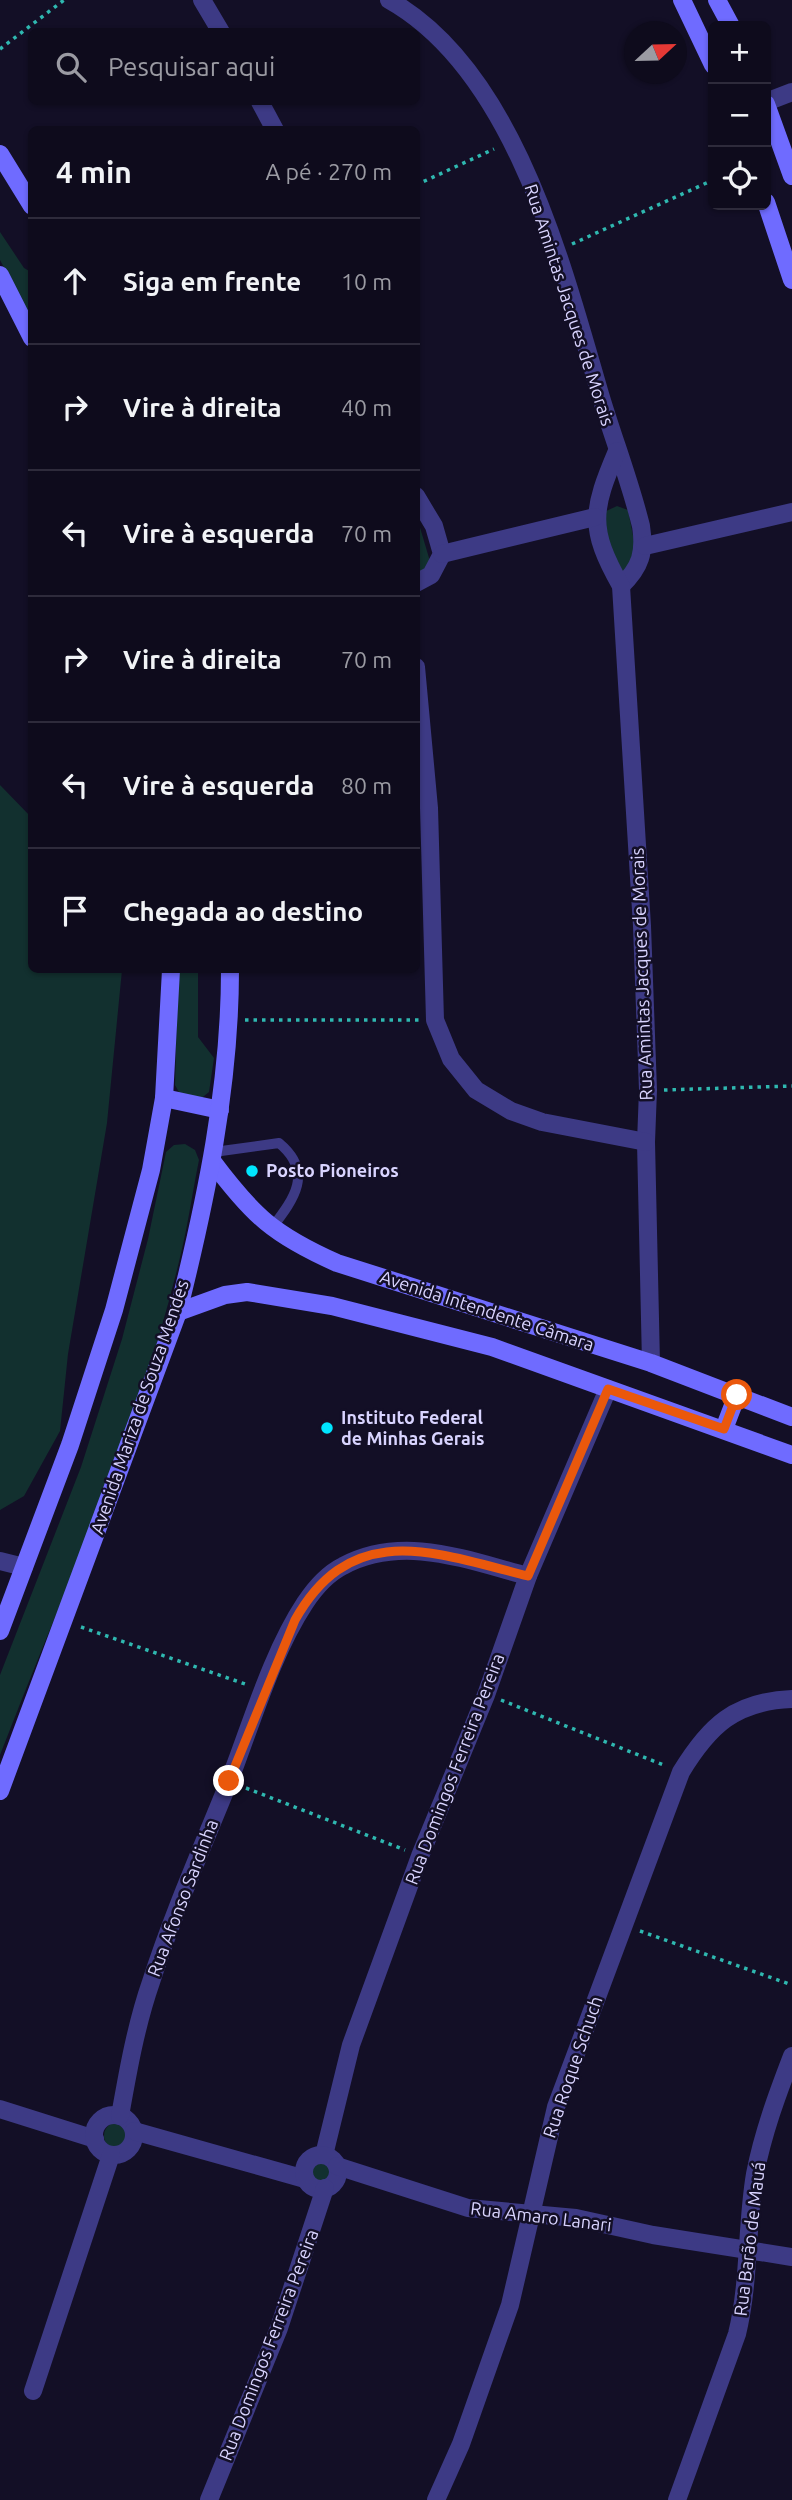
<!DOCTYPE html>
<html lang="pt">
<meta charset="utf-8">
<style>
:root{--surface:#0e0b1c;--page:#171425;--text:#f1f3f6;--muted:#9b9ba3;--line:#2e2b3b}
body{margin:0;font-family:Ubuntu,sans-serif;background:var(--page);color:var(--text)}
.controls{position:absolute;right:21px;top:21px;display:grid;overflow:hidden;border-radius:10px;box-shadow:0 2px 5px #0004}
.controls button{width:63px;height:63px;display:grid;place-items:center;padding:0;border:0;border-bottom:2px solid var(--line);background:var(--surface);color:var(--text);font:35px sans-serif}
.compass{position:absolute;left:624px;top:21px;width:63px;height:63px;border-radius:50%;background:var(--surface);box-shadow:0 2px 5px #0004;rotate:68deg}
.stop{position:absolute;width:21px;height:21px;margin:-16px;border:5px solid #ea580c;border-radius:50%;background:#fff}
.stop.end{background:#ea580c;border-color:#fff;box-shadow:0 2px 7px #0008}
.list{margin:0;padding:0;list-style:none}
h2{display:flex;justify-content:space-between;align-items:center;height:91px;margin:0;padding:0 28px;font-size:30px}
h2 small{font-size:23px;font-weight:400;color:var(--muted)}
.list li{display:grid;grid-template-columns:46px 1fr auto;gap:21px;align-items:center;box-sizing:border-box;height:126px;padding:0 28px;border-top:2px solid var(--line)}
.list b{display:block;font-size:26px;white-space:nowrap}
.list em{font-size:23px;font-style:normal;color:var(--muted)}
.icon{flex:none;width:38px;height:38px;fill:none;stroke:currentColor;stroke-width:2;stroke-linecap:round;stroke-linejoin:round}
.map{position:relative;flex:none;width:792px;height:2500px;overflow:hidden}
.search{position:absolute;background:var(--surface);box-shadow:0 2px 5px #0004;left:28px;top:28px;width:392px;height:77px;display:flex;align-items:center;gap:18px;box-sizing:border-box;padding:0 24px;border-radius:10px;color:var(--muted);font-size:26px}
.panel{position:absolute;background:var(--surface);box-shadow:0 2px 5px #0004;left:28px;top:126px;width:392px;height:847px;border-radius:10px}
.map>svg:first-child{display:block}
</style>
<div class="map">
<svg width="792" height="2500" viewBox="0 0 792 2500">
<rect width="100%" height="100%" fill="#130f26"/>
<g fill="#12302f">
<polygon points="0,232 24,268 31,272 31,319 0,260"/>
<polygon points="617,506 628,510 639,566 636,571 615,573 602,513"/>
<polygon points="416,514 432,568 416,582"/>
<polygon points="0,785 31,817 32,970 122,970 107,1123 68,1354 60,1431 24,1496 0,1510"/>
<polygon points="178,970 198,970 198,1037 214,1058 209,1092 199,1100 181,1096 175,1085"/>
<path d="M185,1144L195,1150L199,1160C193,1189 189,1219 182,1249C142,1423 64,1588 0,1755V1675L81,1467L122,1339L148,1239L166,1152L174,1145Z"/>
<circle cx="118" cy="2136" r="14"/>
<circle cx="321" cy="2172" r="14"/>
</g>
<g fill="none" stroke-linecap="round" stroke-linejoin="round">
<g stroke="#2fb8b0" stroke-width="3.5" stroke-dasharray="3.5 5" stroke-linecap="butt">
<polyline points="0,49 64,0"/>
<polyline points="416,185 494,149"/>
<polyline points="572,244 713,180"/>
<polyline points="245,1020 419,1020"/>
<polyline points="664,1090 792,1086"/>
<polyline points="81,1627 245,1684"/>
<polyline points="501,1700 666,1766"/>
<polyline points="246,1788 405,1850"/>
<polyline points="640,1931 792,1985"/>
</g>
<path stroke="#3d3a85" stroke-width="10" d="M214,1152L279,1143C315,1173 293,1200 271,1229"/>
<g stroke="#3d3a85" stroke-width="18">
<polyline points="202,0 221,32"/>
<path d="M389,0C514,70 562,264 600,394C613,438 630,481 641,526C645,552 641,567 621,586"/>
<polyline points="260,102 275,130"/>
<polyline points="766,102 792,92"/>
<path d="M617,451C592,510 588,528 621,586L642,926L648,1090L646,1142L651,1363"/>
<polyline points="416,496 434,526 442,554 431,575 416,583"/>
<polyline points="645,546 792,512"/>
<polyline points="442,554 595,517"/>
<polyline points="416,667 429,808 435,1020 451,1059 476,1090 511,1111 542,1122 646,1142"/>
<polyline points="0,1561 24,1567"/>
<polyline points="0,2109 95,2139"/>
<circle cx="114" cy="2135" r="20"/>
<path d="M120,2116C128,2071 136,2025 151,1982C173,1913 203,1846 230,1779C252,1722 272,1653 305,1603C315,1588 327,1574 343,1566C403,1534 466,1560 528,1576"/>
<polyline points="134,2131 305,2179"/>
<polyline points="324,2155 351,2045 420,1856 486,1695 528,1576 608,1389"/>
<circle cx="321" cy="2172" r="17"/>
<polyline points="337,2166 468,2208 576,2218 653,2235 792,2257"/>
<polyline points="33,2391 111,2155"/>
<polyline points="209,2500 279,2328 325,2188"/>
<path d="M436,2500L461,2444L510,2305L556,2107L681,1772C709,1726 735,1701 792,1699"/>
<path d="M677,2500L737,2334C750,2281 746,2227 755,2174C763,2133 777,2095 792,2056"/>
</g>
<g stroke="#6f6bff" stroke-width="18">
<polyline points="682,0 713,65"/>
<polyline points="717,0 731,26"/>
<polyline points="766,104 792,176"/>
<polyline points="0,154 32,206"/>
<polyline points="766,202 792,280"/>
<polyline points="0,275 32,338"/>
<polyline points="164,1098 220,1110"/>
<path d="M212,1161C253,1216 274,1235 337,1263L651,1363L792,1417"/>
<polyline points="178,1312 225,1295 247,1292 332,1306 492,1347 792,1455"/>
<polyline points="724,1429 737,1395"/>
<polyline points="0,1631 70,1445 114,1310 151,1170 164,1098 171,970"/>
<path d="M0,1791L178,1312C206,1200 230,1086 230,970"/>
</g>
</g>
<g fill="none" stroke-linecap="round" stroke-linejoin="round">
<path stroke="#ea580c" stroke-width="9" d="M229,1781L295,1620C352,1518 436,1553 528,1576L608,1389L724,1429L737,1395"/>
</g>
<g fill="#00e5ff" stroke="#130f26" stroke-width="2.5">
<circle cx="252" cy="1171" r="7"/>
<circle cx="327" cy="1428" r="7"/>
</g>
<g text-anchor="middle" stroke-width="5" stroke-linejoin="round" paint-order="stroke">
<g font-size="18" fill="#d9d4ff" stroke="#130f26">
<text transform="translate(569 305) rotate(72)" y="6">Rua Amintas Jacques de Morais</text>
<text transform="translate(642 974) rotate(-92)" y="6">Rua Amintas Jacques de Morais</text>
<text transform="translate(487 1311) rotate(18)" y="6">Avenida Intendente Câmara</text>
<text transform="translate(140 1407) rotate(-71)" y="6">Avenida Mariza de Souza Mendes</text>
<text transform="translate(455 1769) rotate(-69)" y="6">Rua Domingos Ferreira Pereira</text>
<text transform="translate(183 1898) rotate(-69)" y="6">Rua Afonso Sardinha</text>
<text transform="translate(573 2067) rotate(-71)" y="6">Rua Roque Schuch</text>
<text transform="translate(541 2217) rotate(7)" y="6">Rua Amaro Lanari</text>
<text transform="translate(750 2239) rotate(-83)" y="6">Rua Barão de Mauá</text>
<text transform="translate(269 2345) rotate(-69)" y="6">Rua Domingos Ferreira Pereira</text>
</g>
<g font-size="18" font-weight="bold" fill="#d9d4ff" stroke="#130f26" text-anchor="start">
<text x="266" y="1177">Posto Pioneiros</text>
<text x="341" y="1424">Instituto Federal<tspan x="341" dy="21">de Minhas Gerais</tspan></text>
</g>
</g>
</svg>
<div class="controls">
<button>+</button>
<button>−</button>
<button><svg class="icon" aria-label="locate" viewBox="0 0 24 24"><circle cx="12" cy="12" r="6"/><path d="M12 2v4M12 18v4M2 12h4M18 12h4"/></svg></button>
</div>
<svg class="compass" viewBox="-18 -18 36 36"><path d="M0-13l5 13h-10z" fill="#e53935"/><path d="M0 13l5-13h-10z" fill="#9b9ba3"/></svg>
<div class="stop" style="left:737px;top:1395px"></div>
<div class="stop end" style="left:229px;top:1781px"></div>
<div class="search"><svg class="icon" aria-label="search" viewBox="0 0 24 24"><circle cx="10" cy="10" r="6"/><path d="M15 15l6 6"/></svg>Pesquisar aqui</div>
<section class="panel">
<h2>4 min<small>A pé · 270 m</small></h2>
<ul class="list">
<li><svg class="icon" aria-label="ahead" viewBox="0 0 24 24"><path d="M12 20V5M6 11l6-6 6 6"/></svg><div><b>Siga em frente</b></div><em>10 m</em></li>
<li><svg class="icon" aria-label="right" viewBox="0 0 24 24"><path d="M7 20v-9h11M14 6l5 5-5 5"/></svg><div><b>Vire à direita</b></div><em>40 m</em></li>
<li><svg class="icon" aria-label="left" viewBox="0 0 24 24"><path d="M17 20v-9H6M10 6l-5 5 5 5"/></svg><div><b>Vire à esquerda</b></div><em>70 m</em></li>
<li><svg class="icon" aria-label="right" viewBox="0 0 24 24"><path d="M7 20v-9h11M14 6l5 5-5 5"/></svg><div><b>Vire à direita</b></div><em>70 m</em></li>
<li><svg class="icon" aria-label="left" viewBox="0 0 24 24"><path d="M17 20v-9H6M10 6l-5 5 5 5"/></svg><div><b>Vire à esquerda</b></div><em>80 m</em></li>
<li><svg class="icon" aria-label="arrive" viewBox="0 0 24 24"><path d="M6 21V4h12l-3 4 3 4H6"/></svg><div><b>Chegada ao destino</b></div></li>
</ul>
</section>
</div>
